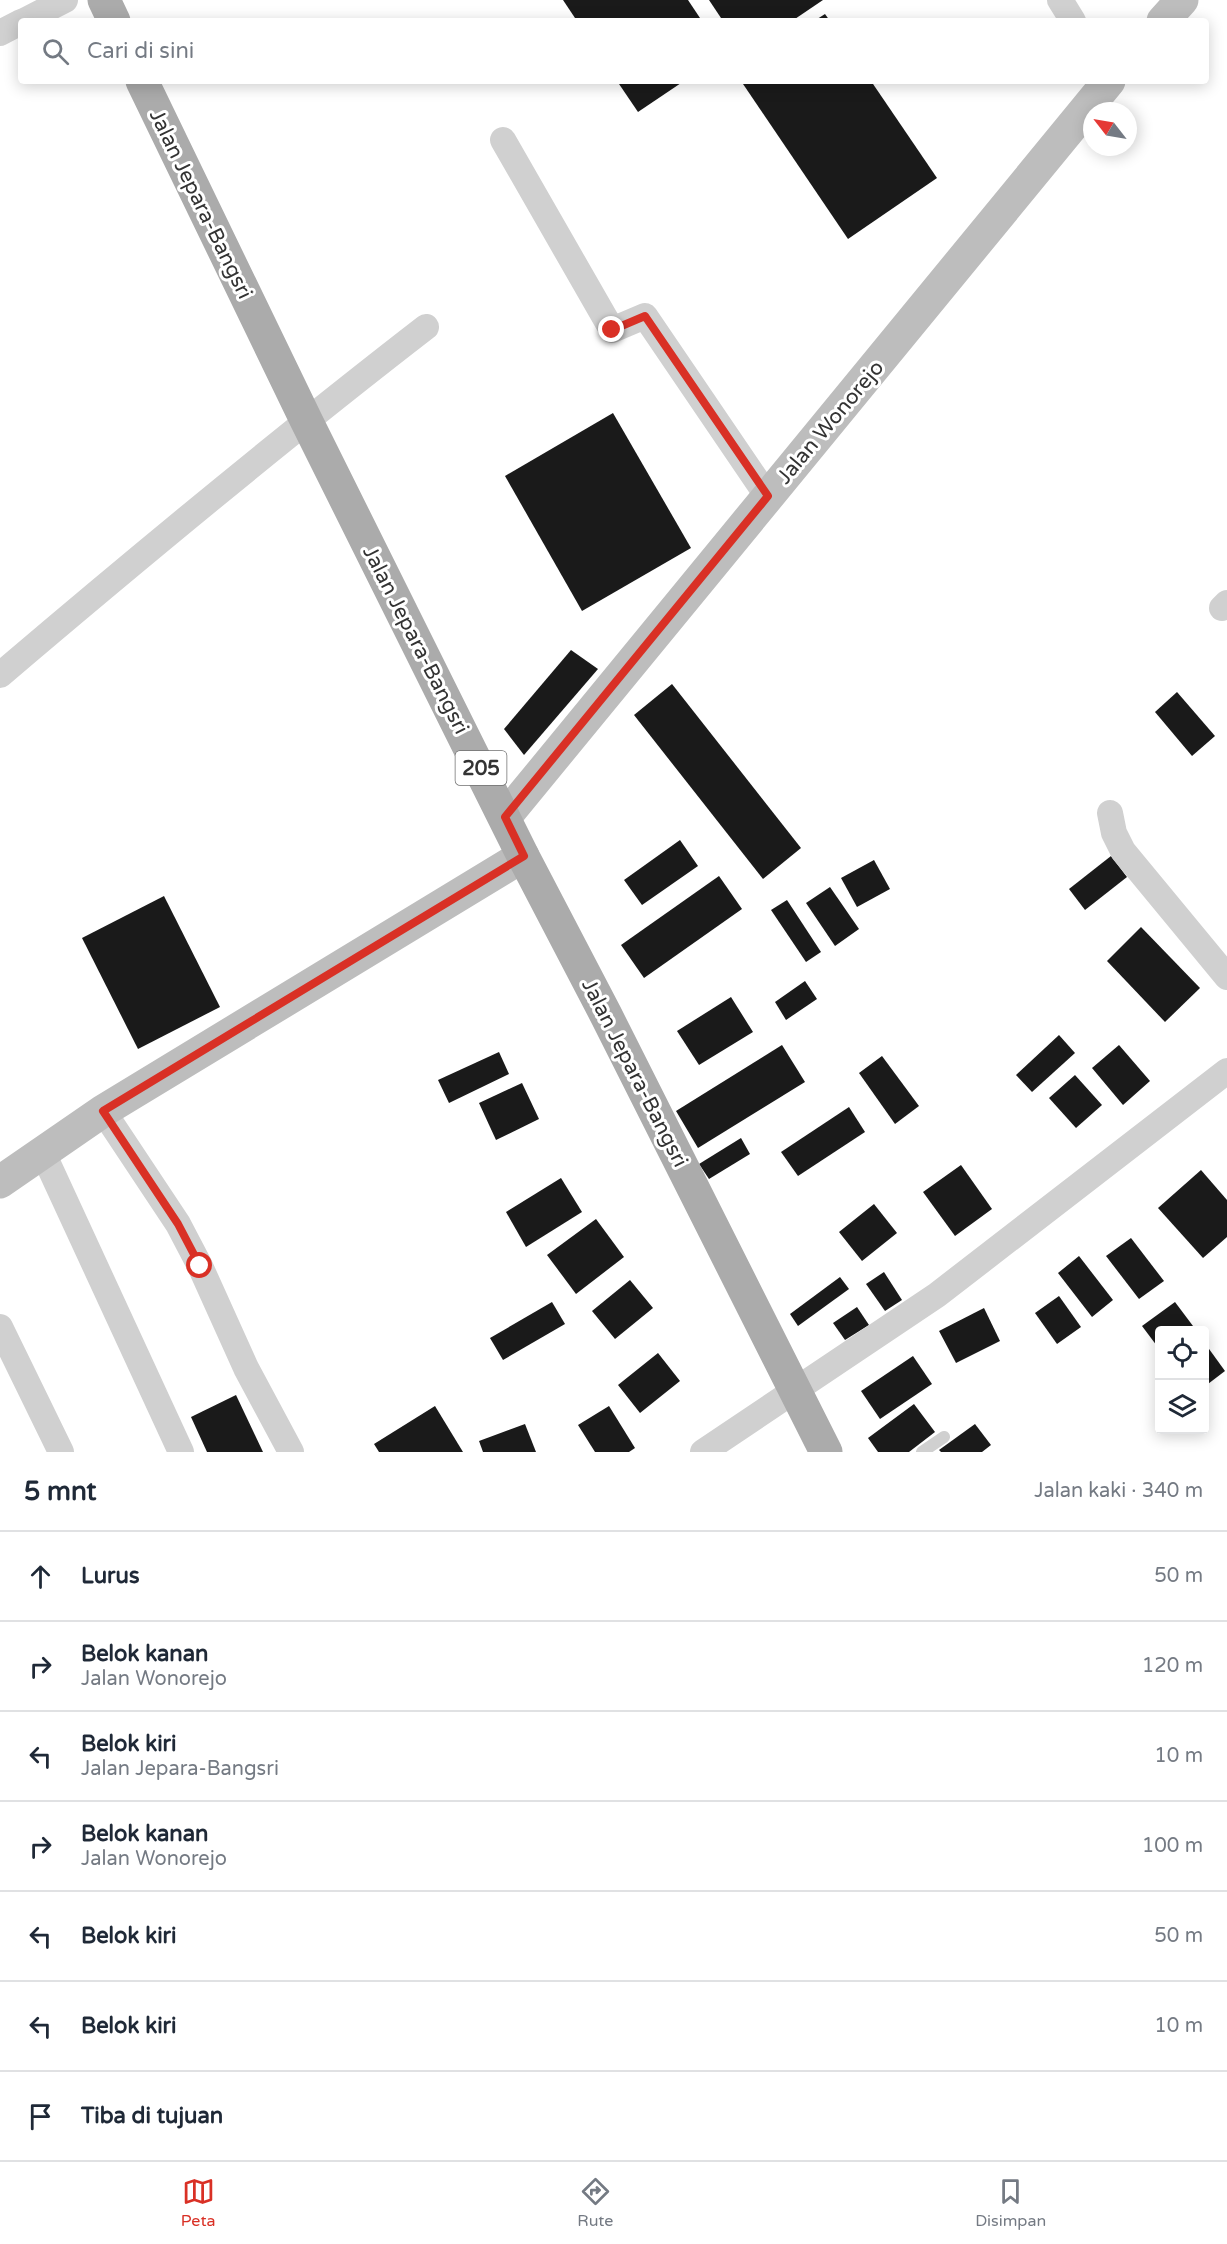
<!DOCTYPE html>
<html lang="id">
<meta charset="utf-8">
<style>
:root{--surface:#fff;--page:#f2f2f3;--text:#1f2937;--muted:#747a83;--line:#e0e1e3;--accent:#d93025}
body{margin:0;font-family:"Varela Round",sans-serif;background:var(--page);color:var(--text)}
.controls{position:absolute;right:18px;bottom:18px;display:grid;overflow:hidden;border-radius:6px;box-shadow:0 3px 15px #0003}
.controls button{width:54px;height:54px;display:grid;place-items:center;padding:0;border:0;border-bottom:2px solid var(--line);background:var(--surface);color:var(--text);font:30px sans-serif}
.compass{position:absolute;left:1083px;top:102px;width:54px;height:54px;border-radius:50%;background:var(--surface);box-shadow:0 3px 15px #0003;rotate:301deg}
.stop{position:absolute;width:18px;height:18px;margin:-14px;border:4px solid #d93025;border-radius:50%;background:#fff}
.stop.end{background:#d93025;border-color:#fff;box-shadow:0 2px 6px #0008}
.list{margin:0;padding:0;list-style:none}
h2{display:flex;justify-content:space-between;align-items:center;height:78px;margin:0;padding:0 24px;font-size:26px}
h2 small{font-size:20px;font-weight:400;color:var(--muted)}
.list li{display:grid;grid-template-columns:39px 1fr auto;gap:18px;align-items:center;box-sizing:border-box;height:90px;padding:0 24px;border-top:2px solid var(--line)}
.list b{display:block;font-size:22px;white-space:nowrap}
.list p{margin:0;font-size:20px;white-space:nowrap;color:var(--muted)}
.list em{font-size:20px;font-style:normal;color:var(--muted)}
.icon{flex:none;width:33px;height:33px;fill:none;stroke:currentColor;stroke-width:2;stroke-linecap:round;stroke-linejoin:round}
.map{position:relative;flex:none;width:1227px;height:1452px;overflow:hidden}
.search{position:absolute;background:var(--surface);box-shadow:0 3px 15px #0003;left:18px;right:18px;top:18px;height:66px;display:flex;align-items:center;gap:15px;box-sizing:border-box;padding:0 21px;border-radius:6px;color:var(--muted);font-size:22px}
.sheet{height:708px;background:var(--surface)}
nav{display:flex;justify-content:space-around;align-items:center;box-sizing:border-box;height:84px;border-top:2px solid var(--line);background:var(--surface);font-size:16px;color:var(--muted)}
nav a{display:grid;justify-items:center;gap:3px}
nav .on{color:var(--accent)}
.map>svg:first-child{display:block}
</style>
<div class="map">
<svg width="1227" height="1452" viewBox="0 0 1227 1452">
<rect width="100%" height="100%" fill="#fff"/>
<g fill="#1a1a1a">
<polygon points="563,0 688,0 702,21 577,21"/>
<polygon points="709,0 823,0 792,21 723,21"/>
<polygon points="825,14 830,21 814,21"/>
<polygon points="617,81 684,81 638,112"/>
<polygon points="741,81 871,81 937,178 848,239"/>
<polygon points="613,413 691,548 582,611 505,476"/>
<polygon points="571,650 598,669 524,755 504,729"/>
<polygon points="672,684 801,848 763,879 634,715"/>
<polygon points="1177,692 1215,736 1192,756 1155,712"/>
<polygon points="680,840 698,866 642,905 624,880"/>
<polygon points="1111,856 1127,877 1085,910 1069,889"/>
<polygon points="874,860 890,889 857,907 841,878"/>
<polygon points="719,876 742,909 644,978 621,945"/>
<polygon points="830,887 859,929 835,946 806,903"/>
<polygon points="164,896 220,1007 138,1049 82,938"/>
<polygon points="787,900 821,952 806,962 771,910"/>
<polygon points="1141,927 1200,988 1165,1022 1107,961"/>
<polygon points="805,981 817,999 786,1020 775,1002"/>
<polygon points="731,997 753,1032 699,1065 677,1031"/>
<polygon points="1059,1035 1075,1053 1032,1092 1016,1075"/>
<polygon points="782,1045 805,1082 698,1148 676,1111"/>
<polygon points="1119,1045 1150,1081 1123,1105 1092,1068"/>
<polygon points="499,1052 509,1074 449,1103 438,1080"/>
<polygon points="882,1056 919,1106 895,1124 859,1073"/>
<polygon points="1075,1075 1102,1105 1076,1128 1049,1098"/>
<polygon points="522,1083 539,1119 496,1140 479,1103"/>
<polygon points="849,1107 865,1132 798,1176 781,1152"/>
<polygon points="741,1138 750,1154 709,1179 699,1164"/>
<polygon points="961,1165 992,1209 955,1236 923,1192"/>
<polygon points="1201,1170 1227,1200 1227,1237 1203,1258 1158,1208"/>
<polygon points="561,1178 582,1212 526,1247 506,1212"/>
<polygon points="874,1204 897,1233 862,1261 839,1232"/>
<polygon points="596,1219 624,1257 576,1294 547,1255"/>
<polygon points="1131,1238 1164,1281 1139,1299 1106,1256"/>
<polygon points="1079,1256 1113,1300 1092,1317 1058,1273"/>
<polygon points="884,1272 902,1300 885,1311 866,1284"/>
<polygon points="840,1277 849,1289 798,1326 790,1314"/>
<polygon points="630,1280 653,1308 615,1339 592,1311"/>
<polygon points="1059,1296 1081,1327 1057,1344 1035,1313"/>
<polygon points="552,1302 565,1324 503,1360 490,1338"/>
<polygon points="1175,1302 1196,1330 1160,1330 1160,1350 1142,1326"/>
<polygon points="857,1307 869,1325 845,1340 833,1323"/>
<polygon points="984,1308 1000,1341 956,1363 939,1331"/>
<polygon points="1204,1342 1225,1371 1204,1387"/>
<polygon points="658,1353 680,1381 640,1413 618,1385"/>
<polygon points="913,1356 932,1384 880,1419 861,1391"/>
<polygon points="236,1395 263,1452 207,1452 191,1417"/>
<polygon points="914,1404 935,1432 909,1452 878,1452 868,1438"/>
<polygon points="435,1406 463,1452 379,1452 374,1444"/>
<polygon points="609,1406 635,1448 629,1452 595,1452 578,1425"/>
<polygon points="525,1424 536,1452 483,1452 479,1441"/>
<polygon points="975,1424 991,1445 982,1452 941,1452 939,1450"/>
</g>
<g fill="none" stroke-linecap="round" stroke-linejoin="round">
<polyline stroke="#d0d0d0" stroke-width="12" points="922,1452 944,1437"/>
<g stroke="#d0d0d0" stroke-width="26">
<polyline points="1060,0 1073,21"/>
<polyline points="24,21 65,0"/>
<polyline points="0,33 21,22"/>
<polyline points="503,140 612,330 645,316 768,497"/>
<polyline points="1222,608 1227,603"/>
<path d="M0,675C140,556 281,439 426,327"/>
<polyline points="1110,813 1114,833 1123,851 1227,977"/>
<polyline points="103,1111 178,1224 200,1266 246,1368 291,1452"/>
<polyline points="43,1153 181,1452"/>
<polyline points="0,1327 61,1452"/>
<polyline points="703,1452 937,1295 1227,1071"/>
</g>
<g stroke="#bdbdbd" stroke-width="33">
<polyline points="1163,21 1182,0"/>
<polyline points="505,817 1109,81"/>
<polyline points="0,1182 103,1111 523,856"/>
</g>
<g stroke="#ababab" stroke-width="33">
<polyline points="104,0 114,21"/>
<polyline points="142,81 306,420 523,856 606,1015 826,1452"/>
</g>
</g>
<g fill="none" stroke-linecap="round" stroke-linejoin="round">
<polyline stroke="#d93025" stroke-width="8" points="200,1266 178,1224 103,1111 524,856 505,817 768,496 645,316 612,330"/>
</g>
<g text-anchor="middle" stroke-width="6" stroke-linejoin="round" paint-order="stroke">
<rect fill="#fff" stroke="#707070" stroke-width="1.5" x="455.5" y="751" width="51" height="34" rx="4.5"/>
<g font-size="20" font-weight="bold" fill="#333">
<text x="481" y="775">205</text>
</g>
<g font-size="21" fill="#333" stroke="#fff">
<text transform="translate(201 204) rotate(64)" y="7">Jalan Jepara-Bangsri</text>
<text transform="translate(830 422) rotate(-50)" y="7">Jalan Wonorejo</text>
<text transform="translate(416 640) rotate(63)" y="7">Jalan Jepara-Bangsri</text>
<text transform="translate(635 1073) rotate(63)" y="7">Jalan Jepara-Bangsri</text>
</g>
</g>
</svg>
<div class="controls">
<button><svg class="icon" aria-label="locate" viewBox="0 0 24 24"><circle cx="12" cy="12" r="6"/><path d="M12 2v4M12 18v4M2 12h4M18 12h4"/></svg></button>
<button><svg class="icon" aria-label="layers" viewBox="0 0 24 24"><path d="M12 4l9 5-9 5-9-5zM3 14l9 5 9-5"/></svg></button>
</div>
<svg class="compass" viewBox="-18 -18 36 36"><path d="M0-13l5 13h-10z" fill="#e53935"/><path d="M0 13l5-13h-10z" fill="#747a83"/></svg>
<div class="stop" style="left:200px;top:1266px"></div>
<div class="stop end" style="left:612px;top:330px"></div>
<div class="search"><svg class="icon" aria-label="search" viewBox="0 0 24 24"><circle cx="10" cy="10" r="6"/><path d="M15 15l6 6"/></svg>Cari di sini</div>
</div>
<section class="sheet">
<h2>5 mnt<small>Jalan kaki · 340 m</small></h2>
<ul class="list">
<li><svg class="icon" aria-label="ahead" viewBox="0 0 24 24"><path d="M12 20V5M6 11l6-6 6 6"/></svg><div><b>Lurus</b></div><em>50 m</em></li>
<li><svg class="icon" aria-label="right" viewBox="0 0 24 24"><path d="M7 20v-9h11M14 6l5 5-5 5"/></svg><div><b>Belok kanan</b><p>Jalan Wonorejo</p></div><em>120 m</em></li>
<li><svg class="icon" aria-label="left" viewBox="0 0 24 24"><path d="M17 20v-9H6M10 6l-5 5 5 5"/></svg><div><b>Belok kiri</b><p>Jalan Jepara-Bangsri</p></div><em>10 m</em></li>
<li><svg class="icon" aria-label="right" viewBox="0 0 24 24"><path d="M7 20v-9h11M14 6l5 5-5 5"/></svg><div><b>Belok kanan</b><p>Jalan Wonorejo</p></div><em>100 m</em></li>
<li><svg class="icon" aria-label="left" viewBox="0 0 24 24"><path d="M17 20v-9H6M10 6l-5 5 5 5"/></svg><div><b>Belok kiri</b></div><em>50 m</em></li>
<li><svg class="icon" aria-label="left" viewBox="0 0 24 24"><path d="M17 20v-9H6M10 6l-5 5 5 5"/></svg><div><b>Belok kiri</b></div><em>10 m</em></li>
<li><svg class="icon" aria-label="arrive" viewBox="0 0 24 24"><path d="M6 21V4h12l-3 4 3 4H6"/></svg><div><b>Tiba di tujuan</b></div></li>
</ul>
</section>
<nav>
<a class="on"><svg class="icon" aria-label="map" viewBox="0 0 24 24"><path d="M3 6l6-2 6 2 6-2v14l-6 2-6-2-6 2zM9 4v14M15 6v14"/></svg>Peta</a>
<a><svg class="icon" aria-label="directions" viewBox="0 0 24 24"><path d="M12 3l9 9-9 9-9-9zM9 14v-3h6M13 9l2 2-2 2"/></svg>Rute</a>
<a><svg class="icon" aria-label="saved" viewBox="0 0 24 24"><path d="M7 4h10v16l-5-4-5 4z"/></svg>Disimpan</a>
</nav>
